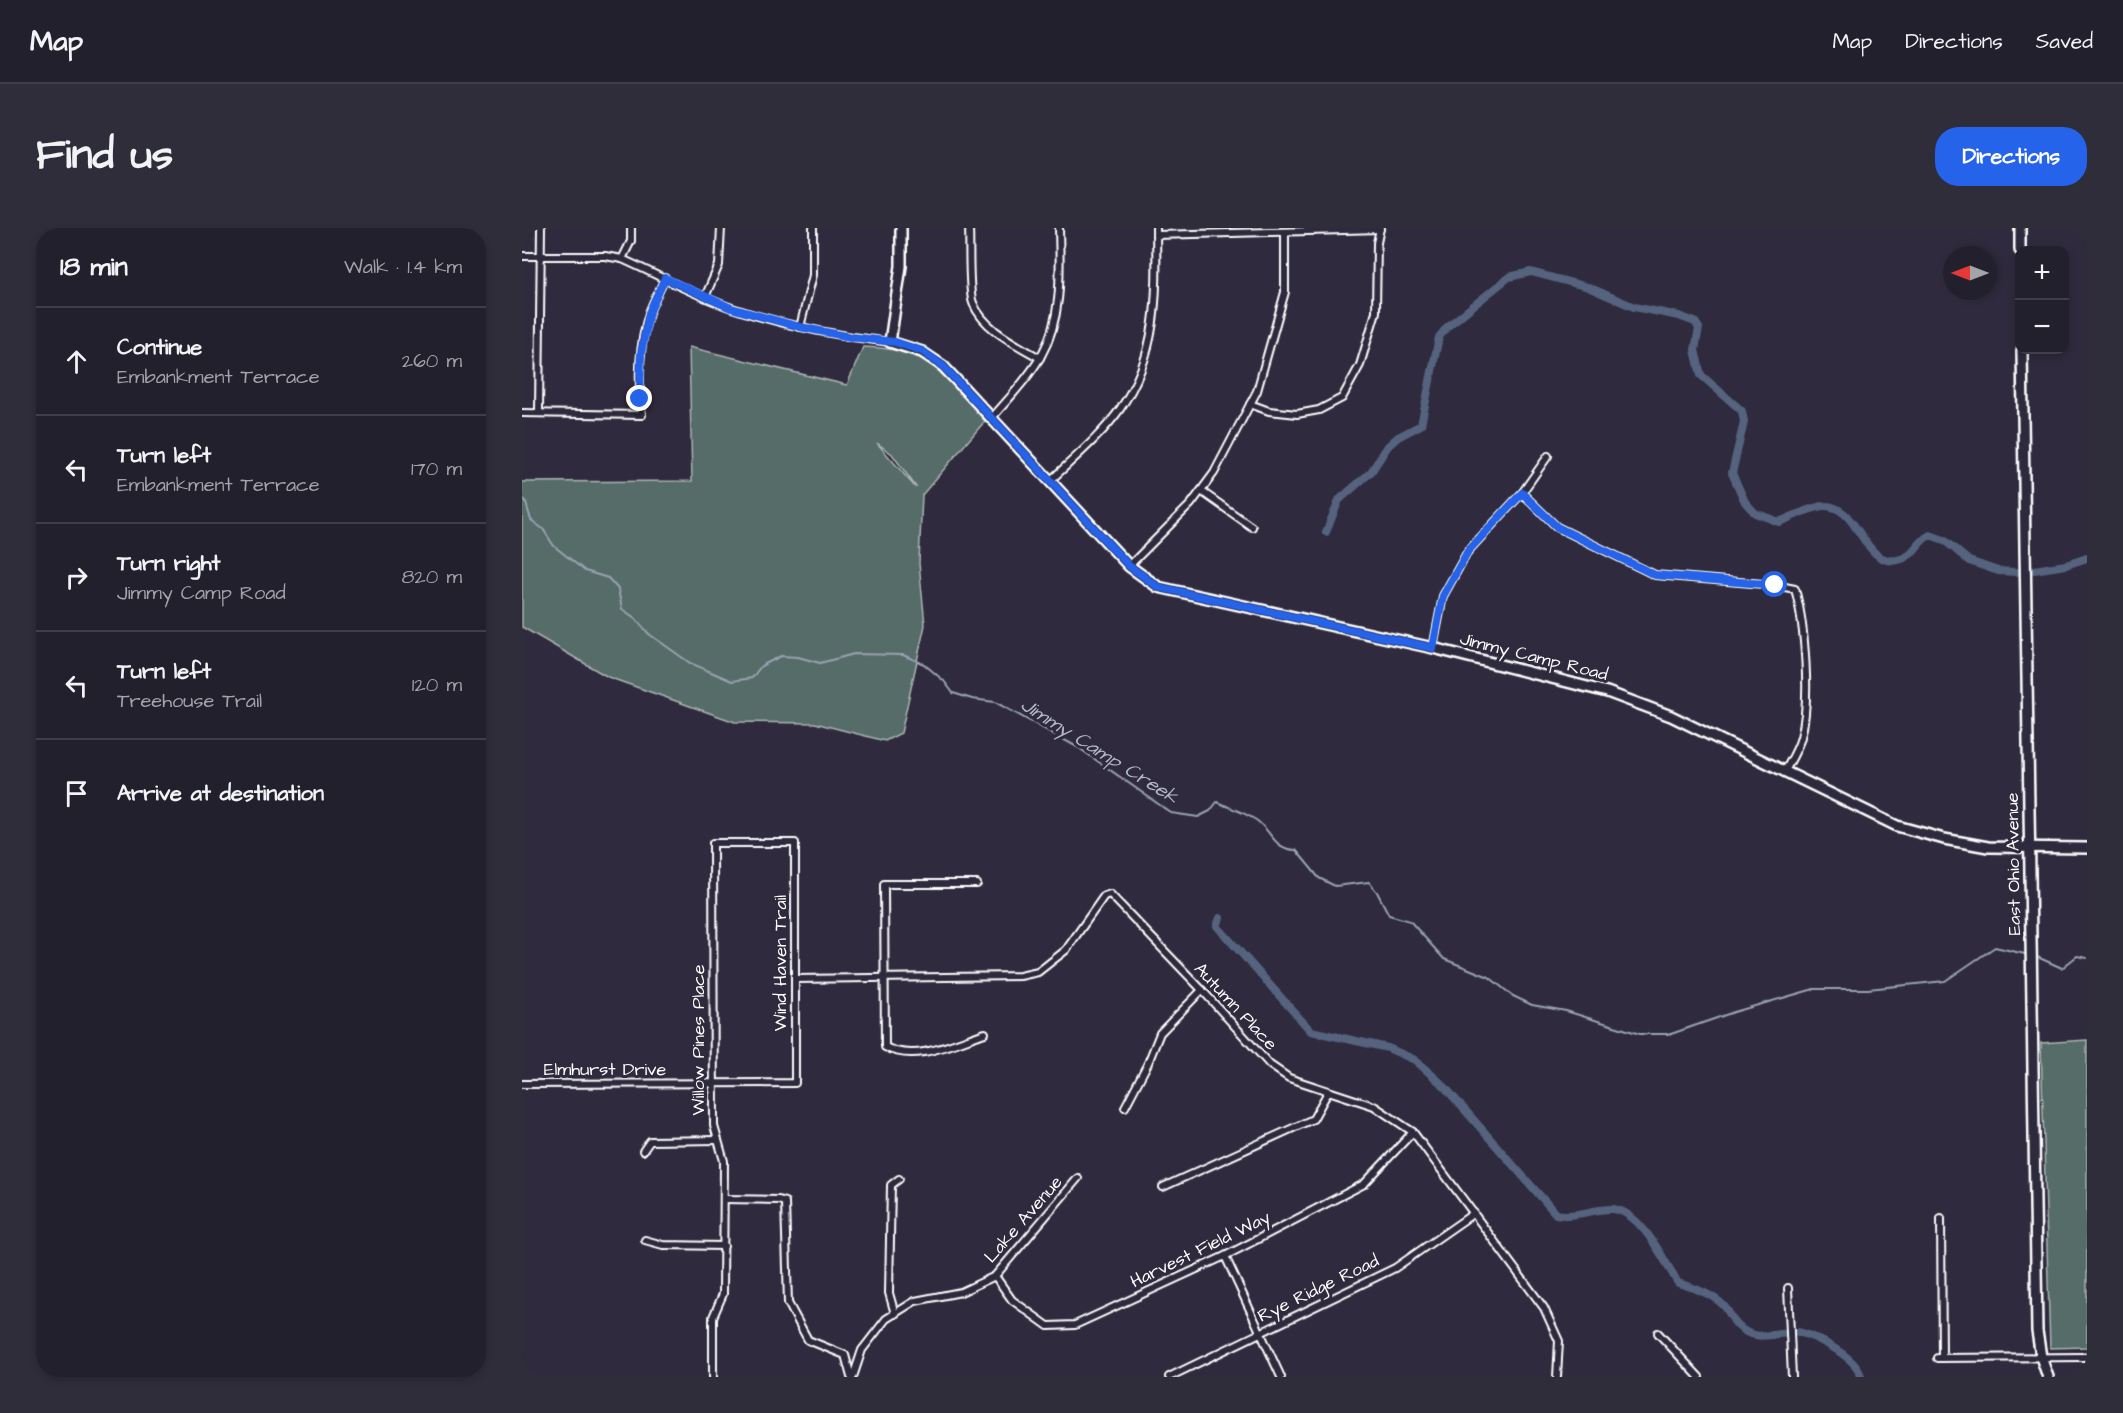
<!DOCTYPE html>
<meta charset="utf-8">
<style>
:root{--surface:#23202e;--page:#2f2d3a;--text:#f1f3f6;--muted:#a3a3aa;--line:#403e4a;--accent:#2563eb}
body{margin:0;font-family:"Architects Daughter",sans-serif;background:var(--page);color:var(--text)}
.controls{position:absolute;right:18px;top:18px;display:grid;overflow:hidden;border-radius:12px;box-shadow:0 3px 9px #0003}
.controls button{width:54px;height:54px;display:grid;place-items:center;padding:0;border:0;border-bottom:2px solid var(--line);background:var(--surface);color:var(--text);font:30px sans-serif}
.compass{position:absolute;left:1421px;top:18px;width:54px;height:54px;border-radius:50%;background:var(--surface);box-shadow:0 3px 9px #0003;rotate:270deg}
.stop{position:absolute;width:18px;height:18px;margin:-14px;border:4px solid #2563eb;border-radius:50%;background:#fff}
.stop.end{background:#2563eb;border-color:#fff;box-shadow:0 2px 6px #0008}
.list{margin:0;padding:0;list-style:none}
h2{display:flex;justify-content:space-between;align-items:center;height:78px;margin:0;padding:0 24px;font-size:26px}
h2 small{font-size:20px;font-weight:400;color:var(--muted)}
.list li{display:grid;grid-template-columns:39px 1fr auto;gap:18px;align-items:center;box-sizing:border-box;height:108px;padding:0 24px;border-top:2px solid var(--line)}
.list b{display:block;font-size:22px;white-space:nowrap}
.list p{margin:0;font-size:20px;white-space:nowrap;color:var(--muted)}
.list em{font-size:20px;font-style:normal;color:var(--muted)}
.icon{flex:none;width:33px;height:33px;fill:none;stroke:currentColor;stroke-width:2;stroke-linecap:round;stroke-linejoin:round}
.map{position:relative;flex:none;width:1565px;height:1149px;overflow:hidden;border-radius:24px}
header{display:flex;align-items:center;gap:36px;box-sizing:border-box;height:84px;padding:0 30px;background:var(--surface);border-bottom:2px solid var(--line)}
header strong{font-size:28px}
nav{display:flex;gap:33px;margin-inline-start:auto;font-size:21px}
.intro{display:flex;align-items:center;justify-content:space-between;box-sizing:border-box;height:144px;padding:0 36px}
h1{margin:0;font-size:42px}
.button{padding:15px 27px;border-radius:24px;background:var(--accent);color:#fff;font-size:21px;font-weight:700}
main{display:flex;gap:36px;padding:0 36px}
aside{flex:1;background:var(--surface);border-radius:24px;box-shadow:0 3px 9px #0003}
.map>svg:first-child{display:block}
</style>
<header>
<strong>Map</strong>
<nav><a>Map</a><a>Directions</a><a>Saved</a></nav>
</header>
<div class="intro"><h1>Find us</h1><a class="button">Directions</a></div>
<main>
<aside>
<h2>18 min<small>Walk · 1.4 km</small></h2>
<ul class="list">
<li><svg class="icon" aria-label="ahead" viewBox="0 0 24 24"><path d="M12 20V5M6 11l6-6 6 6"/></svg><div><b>Continue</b><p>Embankment Terrace</p></div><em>260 m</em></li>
<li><svg class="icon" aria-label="left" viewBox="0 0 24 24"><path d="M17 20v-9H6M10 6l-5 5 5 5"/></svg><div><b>Turn left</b><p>Embankment Terrace</p></div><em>170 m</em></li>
<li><svg class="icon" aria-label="right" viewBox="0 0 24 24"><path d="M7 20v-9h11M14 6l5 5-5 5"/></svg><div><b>Turn right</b><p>Jimmy Camp Road</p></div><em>820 m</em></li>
<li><svg class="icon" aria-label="left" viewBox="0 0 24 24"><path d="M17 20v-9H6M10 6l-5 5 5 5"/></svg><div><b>Turn left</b><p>Treehouse Trail</p></div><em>120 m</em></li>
<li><svg class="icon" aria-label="arrive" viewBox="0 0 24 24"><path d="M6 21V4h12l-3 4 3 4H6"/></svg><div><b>Arrive at destination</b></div></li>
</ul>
</aside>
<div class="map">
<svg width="1565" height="1149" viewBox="0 0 1565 1149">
<rect width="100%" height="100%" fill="#2f2a3d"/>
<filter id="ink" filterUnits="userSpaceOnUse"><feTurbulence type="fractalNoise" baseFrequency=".0167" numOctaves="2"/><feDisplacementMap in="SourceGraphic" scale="12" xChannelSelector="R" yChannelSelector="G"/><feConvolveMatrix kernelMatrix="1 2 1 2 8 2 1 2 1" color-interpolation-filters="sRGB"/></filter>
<g filter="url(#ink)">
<g fill="#576c67" stroke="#abb6b3" stroke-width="1.5" fill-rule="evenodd">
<path d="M167,119L325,157L341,119C359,120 379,121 396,129C422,142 443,171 463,193L400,267L397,335L403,397L379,505L363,513L293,495L213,494L86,449L0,399V254L170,253ZM355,215L370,226L394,259H393Z"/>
<polygon points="1565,812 1565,1119 1528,1120 1519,815"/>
</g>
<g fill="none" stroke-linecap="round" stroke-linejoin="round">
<g stroke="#98a2b2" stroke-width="2">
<path d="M0,270L3,272L9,292L21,301L32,318L63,343L86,350L96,361L100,381L113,390L127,406L168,435L210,453L230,450L239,438L259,428L276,429L298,435L332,426L381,427L402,436L422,453L431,465L450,471L473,474L557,520L649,585L676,589L688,583L695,574C708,580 722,584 734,592C750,603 752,622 774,622L797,650L813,658L847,654L855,664L867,687L888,693L922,731L967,749L991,768L1010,777L1044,783L1118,806H1149L1212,784L1292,761H1346L1423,753L1473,719L1507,727"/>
<polyline points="1513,728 1540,740 1555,728 1565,730"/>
</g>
<g stroke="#54647e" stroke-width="8">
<path d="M804,304L817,272L849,244L866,218L876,209L899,197L917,109L926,98L987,49L1009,44L1066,59L1112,79L1157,88L1173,94L1177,100L1173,122L1179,147L1220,183L1222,194L1210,245L1223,274L1233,285L1257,294C1270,289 1287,280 1301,278C1337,275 1340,339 1376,332C1393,329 1394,314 1408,307L1422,312L1447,333L1476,343L1494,344"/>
<polyline points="1512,342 1544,337 1565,330"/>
<path d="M698,690L695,698L789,803L866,820L893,832L921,857L1034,986C1052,990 1070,981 1089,981C1118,981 1143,1034 1156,1055C1170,1059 1192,1067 1202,1078C1207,1083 1210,1092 1215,1097C1229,1112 1245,1108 1263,1105"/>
<path d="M1276,1104C1294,1108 1336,1130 1339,1149"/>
</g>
<g stroke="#fff" stroke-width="10">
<g id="street">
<path d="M447,0C448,15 446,63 451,75C462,102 494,116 518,130"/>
<polyline points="634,7 858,1"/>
<path d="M0,28H83L100,31C136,47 172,67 210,80C261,97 314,108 368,114"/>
<polyline points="100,31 109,13 109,0"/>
<polyline points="183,69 197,37 199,0"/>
<polyline points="278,99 291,47 291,0"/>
<polyline points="728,176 747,183 775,186 797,182 820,170 838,137 854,84 855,15 858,0"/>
<polyline points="17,184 19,0"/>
<path d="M0,185L120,187C116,154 117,117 127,85C131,73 138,62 143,50"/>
<path d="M469,191C486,171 506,151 519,128C541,89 538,43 537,0"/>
<path d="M528,253C552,230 579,208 598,181C637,126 635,64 634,0"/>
<polyline points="679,263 730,299"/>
<polyline points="1000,265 1026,228"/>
<polyline points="607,338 669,276 692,245 735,163 763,64 763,4"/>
<path d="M911,420L921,368L946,323L1000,265L1035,299L1133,347L1253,357L1273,361C1283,397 1289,472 1279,509C1276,521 1269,532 1263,543"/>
<path d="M455,656H362L363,819C394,835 432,815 463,805"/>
<polyline points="274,751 498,748 516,744 544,722 582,668 588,666 680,762 748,837 767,850 852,878 891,904 1022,1080 1037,1113 1035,1149"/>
<polyline points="0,856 273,855 273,615 191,615 192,898 202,933 201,1066 191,1089 191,1149"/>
<polyline points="603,879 626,835 638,805 680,762"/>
<polyline points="121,923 128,913 196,912"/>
<polyline points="641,959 791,891 806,864"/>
<polyline points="202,971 256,972 263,974 266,1075 286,1112 323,1127 329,1149"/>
<polyline points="1419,990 1420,1130"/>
<polyline points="123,1012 141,1017 202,1018"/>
<polyline points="703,1028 759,1149"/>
<polyline points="473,1048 490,1072 526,1098 553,1097 703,1028 842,956 891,904"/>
<polyline points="1266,1060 1270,1149"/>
<polyline points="373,1086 367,1065 369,957 377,951"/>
<polyline points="1136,1105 1177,1149"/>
<polyline points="1415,1130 1565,1129"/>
<polyline points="331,1149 340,1122 364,1091 393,1073 439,1064 473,1048 556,950"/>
<polyline points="647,1149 873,1040 952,985"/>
</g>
</g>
<g stroke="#fff" stroke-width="14">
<g id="secondary">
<polyline points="379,0 379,38 368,114 400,124 421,138 607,338 636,359 911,420 1085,464 1149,488 1375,598 1422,611 1466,619 1565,620"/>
<polyline points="1498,0 1498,22"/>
<polyline points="1500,122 1515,1103 1519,1129 1526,1149"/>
</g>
</g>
<use href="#street" stroke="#2f2a3d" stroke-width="6"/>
<use href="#secondary" stroke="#2f2a3d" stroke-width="9"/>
</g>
</g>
<g fill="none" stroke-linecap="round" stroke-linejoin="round" filter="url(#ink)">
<polyline stroke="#2563eb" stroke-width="8" points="118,171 119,126 127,85 143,50 209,80 278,99 328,109 373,114 400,123 421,138 607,338 636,359 911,420 921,368 946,323 1000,265 1035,299 1133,347 1253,357"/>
</g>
<g text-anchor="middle" stroke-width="6" stroke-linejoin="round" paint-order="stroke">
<g font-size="18" fill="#fff" stroke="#2f2a3d">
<text transform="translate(1012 428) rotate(14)" y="6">Jimmy Camp Road</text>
<text transform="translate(1491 636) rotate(-91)" y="6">East Ohio Avenue</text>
<text transform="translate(258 735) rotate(-90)" y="6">Wind Haven Trail</text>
<text transform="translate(714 778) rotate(47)" y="6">Autumn Place</text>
<text transform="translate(176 812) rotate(-90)" y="6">Willow Pines Place</text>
<text x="83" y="847">Elmhurst Drive</text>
<text transform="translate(501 991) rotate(-49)" y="6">Lake Avenue</text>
<text transform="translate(678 1021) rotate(-26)" y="6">Harvest Field Way</text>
<text transform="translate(796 1060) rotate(-26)" y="6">Rye Ridge Road</text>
</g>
<g font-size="20" font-style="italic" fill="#b2b9c5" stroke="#2f2a3d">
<text transform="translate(578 522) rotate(32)" y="7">Jimmy Camp Creek</text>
</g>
</g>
</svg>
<div class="controls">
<button>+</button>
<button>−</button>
</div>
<svg class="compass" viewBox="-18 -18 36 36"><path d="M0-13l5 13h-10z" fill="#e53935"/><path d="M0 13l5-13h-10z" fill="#a3a3aa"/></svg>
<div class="stop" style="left:1253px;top:357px"></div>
<div class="stop end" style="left:118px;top:171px"></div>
</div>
</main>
